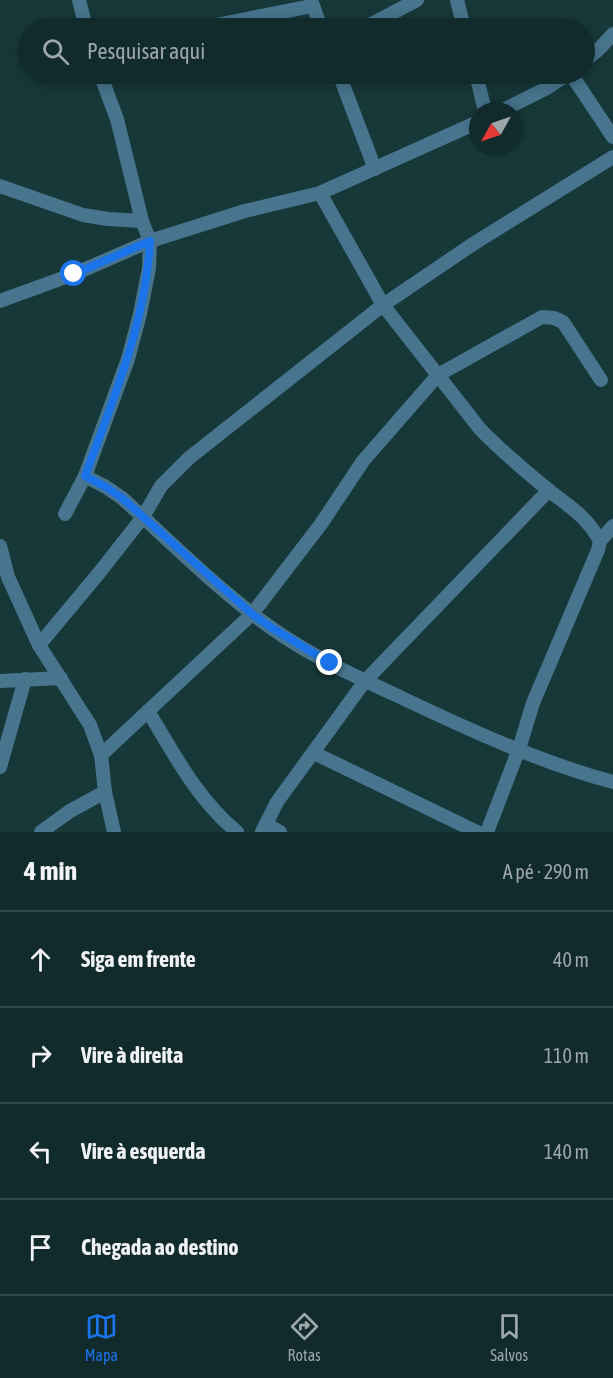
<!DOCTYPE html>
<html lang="pt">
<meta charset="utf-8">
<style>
:root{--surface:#112a2b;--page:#1e3637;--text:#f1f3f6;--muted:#9ca7a9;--line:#304647;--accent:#1a73e8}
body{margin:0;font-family:"Asap Condensed",sans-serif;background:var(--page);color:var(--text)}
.compass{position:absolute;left:469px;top:102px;width:54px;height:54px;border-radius:50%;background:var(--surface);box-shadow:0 3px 15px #0003;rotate:230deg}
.stop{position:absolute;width:18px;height:18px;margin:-14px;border:4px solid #1a73e8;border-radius:50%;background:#fff}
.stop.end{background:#1a73e8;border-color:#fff;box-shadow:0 2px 6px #0008}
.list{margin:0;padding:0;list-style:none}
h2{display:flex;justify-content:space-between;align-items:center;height:78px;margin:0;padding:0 24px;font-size:26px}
h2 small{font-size:20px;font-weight:400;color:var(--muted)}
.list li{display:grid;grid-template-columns:39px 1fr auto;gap:18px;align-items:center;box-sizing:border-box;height:96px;padding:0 24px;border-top:2px solid var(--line)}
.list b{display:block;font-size:22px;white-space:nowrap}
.list em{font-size:20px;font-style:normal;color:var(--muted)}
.icon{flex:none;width:33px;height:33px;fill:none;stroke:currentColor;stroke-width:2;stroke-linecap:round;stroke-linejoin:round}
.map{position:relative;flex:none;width:613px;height:832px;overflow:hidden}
.search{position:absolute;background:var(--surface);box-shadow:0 3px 15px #0003;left:18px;right:18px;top:18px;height:66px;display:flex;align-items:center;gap:15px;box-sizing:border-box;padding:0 21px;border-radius:33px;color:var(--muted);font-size:22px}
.sheet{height:462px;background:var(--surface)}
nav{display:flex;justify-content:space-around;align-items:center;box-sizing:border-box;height:84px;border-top:2px solid var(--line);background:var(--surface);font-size:16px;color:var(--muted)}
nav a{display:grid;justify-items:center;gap:3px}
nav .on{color:var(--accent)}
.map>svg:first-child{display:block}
</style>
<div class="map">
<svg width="613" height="832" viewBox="0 0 613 832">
<rect width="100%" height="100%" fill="#173839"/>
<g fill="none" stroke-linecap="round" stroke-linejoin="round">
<g stroke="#48758d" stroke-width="14">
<polyline points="79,0 86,28"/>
<polyline points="311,0 321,28"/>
<polyline points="457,0 464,28"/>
<polyline points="201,28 312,6"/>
<polyline points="364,28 417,0"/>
<polyline points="584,61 598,50 613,34"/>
<polyline points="339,74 375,169"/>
<polyline points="476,74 485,111"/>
<polyline points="571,74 613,137"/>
<polyline points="501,111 547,88 568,74"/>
<polyline points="0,186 83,215 108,219 142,221"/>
<path d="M320,193L383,305L480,429C501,451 524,470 547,489C568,506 586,515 600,541"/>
<polyline points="0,301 74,274 150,241 245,211 320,193 478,122"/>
<path d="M85,476L106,487L122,498C171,542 217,589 270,627C309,655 354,676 398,696C465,728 541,763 613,782"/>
<polyline points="65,514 85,476 128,359 140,314 149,268 150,241 142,221 117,119 100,74"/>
<polyline points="0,546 8,577 39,645 90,725 101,755 105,792 114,832"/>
<polyline points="39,645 99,573 143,517 161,486 189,458 383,305 473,244 613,157"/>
<polyline points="0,681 61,678"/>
<path d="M148,711C174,754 197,799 237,832"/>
<polyline points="314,753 477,832"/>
<polyline points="101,755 252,614 321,524 363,461 438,375 542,317 554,318 563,322 601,380"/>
<polyline points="0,767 25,679"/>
<polyline points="266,824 280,832"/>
<polyline points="41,832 70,811 105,792"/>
<polyline points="262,832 277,802 365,681 549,490"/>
<polyline points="487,832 519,749 533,703 598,550 600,541 613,526"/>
</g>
</g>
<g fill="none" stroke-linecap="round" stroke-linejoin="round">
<path stroke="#1a73e8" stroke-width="8" d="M74,274L150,241C146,323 113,400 85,476L106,487L122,498L252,614L272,628L330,663"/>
</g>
</svg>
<svg class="compass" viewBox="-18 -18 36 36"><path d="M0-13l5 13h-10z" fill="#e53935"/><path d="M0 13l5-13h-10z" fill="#9ca7a9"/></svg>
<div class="stop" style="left:74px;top:274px"></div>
<div class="stop end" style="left:330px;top:663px"></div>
<div class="search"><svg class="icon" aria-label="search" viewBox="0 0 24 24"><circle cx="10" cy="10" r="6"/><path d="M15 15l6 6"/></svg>Pesquisar aqui</div>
</div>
<section class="sheet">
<h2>4 min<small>A pé · 290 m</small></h2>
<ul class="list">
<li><svg class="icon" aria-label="ahead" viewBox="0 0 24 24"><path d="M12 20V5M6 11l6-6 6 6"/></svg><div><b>Siga em frente</b></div><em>40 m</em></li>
<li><svg class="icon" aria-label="right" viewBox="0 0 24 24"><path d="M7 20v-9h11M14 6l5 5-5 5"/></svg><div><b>Vire à direita</b></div><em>110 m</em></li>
<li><svg class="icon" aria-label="left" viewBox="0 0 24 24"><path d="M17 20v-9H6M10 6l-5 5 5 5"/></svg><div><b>Vire à esquerda</b></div><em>140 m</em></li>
<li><svg class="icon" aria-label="arrive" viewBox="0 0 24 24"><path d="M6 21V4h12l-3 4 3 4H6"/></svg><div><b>Chegada ao destino</b></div></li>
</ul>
</section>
<nav>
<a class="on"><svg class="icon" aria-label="map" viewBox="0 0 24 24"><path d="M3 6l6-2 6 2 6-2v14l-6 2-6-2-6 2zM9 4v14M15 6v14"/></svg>Mapa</a>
<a><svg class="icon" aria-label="directions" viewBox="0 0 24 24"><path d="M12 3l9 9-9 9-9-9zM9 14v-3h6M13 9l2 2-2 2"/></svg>Rotas</a>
<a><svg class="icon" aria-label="saved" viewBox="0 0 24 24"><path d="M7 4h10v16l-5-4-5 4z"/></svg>Salvos</a>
</nav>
